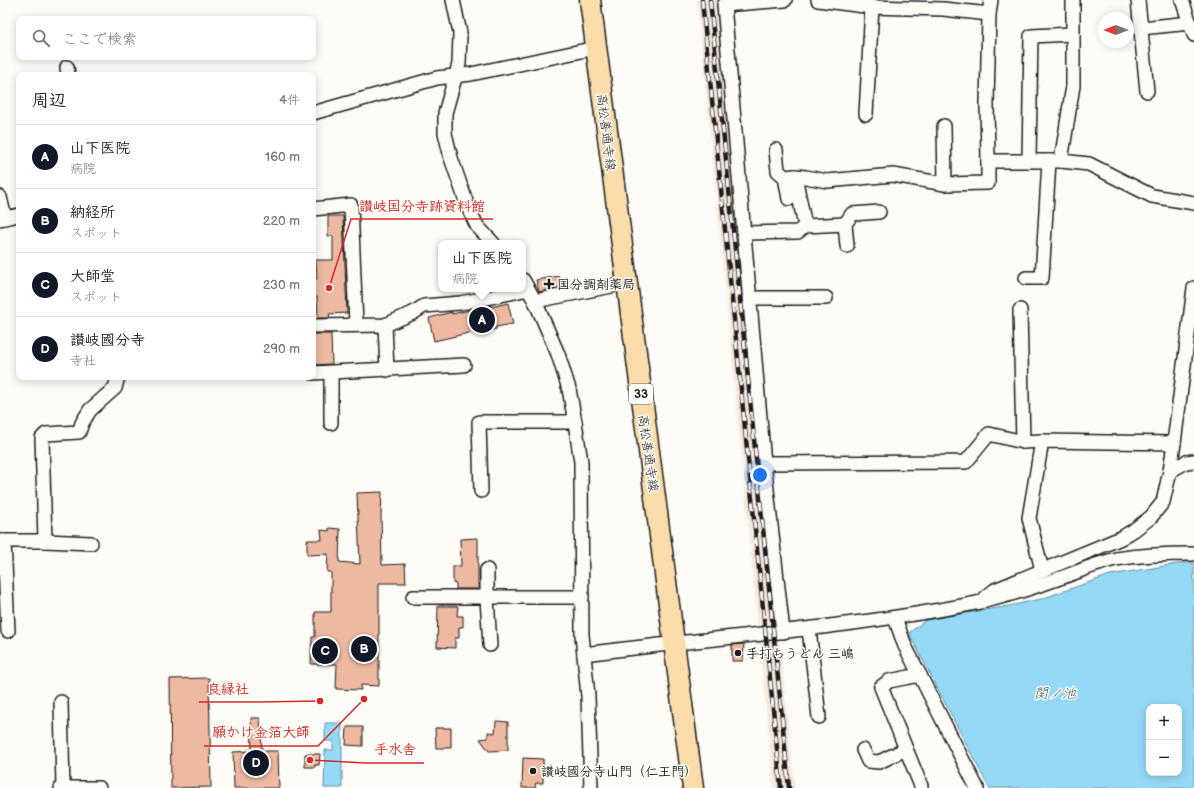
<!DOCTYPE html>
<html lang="ja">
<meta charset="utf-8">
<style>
:root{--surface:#fff;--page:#f6f6f6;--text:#222;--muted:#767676;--line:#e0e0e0;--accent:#111827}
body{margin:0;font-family:"Balsamiq Sans","Klee One",sans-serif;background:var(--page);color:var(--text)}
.controls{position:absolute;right:12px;bottom:12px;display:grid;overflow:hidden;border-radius:8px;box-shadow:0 2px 10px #0003}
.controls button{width:36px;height:36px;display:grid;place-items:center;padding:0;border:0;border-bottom:1px solid var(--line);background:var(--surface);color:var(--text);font:20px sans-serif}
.compass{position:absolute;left:1098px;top:12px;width:36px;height:36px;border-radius:50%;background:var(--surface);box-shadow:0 2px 10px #0003;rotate:270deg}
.you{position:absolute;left:760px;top:475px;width:14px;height:14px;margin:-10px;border:3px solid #fff;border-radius:50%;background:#1a73e8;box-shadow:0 0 0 6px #1a73e833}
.badge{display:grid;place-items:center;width:26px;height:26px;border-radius:50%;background:var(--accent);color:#fff;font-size:13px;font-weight:700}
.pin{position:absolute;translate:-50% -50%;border:2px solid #fff;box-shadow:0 1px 4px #0006}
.popup{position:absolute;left:438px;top:240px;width:88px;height:52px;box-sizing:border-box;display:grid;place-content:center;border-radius:8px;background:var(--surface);filter:drop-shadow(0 1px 3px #0005);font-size:13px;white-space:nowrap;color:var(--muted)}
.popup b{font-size:15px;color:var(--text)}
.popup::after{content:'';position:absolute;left:50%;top:100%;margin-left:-8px;border:8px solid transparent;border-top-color:var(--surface)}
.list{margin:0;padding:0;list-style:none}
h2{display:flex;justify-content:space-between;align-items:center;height:52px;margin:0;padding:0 16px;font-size:17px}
h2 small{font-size:13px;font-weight:400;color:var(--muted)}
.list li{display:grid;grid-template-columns:26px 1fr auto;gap:12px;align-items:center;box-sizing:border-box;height:64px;padding:0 16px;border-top:1px solid var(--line)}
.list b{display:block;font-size:15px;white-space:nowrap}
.list p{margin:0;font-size:13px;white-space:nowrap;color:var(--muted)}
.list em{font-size:13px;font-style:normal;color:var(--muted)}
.icon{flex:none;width:22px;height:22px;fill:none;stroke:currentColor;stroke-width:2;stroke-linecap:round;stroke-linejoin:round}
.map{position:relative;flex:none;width:1194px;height:788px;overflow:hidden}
.search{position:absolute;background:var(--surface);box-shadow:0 2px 10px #0003;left:16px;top:16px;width:300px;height:44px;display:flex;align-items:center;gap:10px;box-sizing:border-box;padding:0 14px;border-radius:8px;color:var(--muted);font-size:15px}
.panel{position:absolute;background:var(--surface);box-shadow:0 2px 10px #0003;left:16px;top:72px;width:300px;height:308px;border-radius:8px}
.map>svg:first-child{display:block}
</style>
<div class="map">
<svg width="1194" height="788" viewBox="0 0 1194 788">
<rect width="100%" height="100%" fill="#fdfcf7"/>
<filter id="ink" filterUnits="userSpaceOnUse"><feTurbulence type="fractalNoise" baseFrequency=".025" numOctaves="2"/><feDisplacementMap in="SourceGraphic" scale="8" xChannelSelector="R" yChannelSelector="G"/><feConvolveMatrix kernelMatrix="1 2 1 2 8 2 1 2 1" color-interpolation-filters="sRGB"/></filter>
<g filter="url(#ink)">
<polygon fill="#f8e8dd" points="697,0 716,0 778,632 795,788 774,788"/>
<g fill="#94daf6" stroke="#648e9f" fill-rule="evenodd">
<path d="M1183,563H1194V788H989L911,637L910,632L926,620L1009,606L1041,599L1110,575ZM1149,707H1179V773H1149Z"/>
<polygon points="325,723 342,723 342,788 324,788 325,750 333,750 333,741 325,741"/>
</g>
<g fill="#eeb9a1" stroke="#1c1c1c">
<polygon points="328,216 343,216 347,313 329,314 330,318 318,318 317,297 313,297 313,279 317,279 316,260 333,260 333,236 328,236"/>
<polygon points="559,276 561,287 539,292 536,280"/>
<polygon points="508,303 513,324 496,327 496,329 474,334 473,332 434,341 429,318 452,312 452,314 491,305 491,307"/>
<polygon points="313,334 331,334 332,364 313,365"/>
<polygon points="382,492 381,515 382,565 405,564 406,583 379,583 379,686 361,685 361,690 336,689 337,664 311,664 312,637 315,637 315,612 331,612 331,572 327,572 328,554 307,555 307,540 322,540 321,530 329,531 329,528 340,529 339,562 360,564 357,493"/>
<polygon points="478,538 478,589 456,589 456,584 453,583 453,566 461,566 460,539"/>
<polygon points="438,606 458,606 457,616 463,616 463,627 459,627 459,638 455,638 455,648 437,647"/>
<polygon points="744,644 743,661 732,661 732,645"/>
<polygon points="209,678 211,787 171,788 170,679"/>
<polygon points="251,718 260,718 262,751 278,751 279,788 234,788 233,752 252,751"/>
<polygon points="496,721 508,722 508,750 489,751 480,739 488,738 488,732 495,733"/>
<polygon points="347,727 363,727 363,746 346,745"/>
<polygon points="435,728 451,728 451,748 436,748"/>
<polygon points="305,754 320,754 319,765 315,765 315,767 305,767"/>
<polygon points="523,758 543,759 543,783 536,783 535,788 522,788"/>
</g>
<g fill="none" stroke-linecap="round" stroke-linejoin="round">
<g stroke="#1c1c1c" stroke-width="16">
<g id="minor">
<polyline points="453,0 460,33 459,64 445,113 445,133 451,158 468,207 477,226 493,243"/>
<polyline points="818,0 872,7 943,9 989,14 991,0"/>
<polyline points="1138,0 1147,91"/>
<polyline points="1182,0 1194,35"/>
<polyline points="1141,28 1190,23"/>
<polyline points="67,67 68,75"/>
<polyline points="313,113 437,78 471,74 596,48"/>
<polyline points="866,114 872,7"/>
<polyline points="944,126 945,184"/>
<polyline points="776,150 778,171 785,177 795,176"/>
<polyline points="988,161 987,104 989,14"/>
<polyline points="1029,161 1031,36 1073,34"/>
<polyline points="1061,161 1073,86 1073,0"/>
<polyline points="785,177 789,199"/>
<polyline points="0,197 5,218"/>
<polyline points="313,209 351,205 356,325"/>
<polyline points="0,219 19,215"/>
<polyline points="805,226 845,224"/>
<polyline points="744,233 798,232 805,226 795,176 806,177 827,181 893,175 945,184 988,183 988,161 1061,161 1089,164 1152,196 1194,203"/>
<polyline points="847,246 845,224 852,214 879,212"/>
<polyline points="1026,278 1042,278 1049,161"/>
<polyline points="523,280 535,301 558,354 569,389 575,422 581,462 582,635 588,696 591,788"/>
<polyline points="749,298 826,298"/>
<polyline points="535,301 627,283"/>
<polyline points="1020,310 1023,442"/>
<polyline points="385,325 387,370"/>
<polyline points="313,326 385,325 413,313 424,306 460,303 487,298 528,289"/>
<polyline points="313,373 464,365"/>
<polyline points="331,423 331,373"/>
<polyline points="764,463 966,462 989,434 1023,442 1042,441"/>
<polyline points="1170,471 1186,462 1194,461"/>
<polyline points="481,491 479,422 575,422"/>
<polyline points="0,541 45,541 42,438 46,434 79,432 82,423 90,410 115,388 118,377"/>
<polyline points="4,541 8,631"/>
<polyline points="45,541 91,543"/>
<polyline points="487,570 487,598 490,645"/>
<polyline points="1042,570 1029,518 1042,441 1174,443"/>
<polyline points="413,597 582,597"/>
<polyline points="986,597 995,590 1121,538 1134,530 1151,517 1163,502 1170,471 1174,443 1194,288"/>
<polyline points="895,618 905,646 977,788"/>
<polyline points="809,629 819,717"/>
<polyline points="783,632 764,463 724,5 785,0"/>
<path d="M584,654C715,637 847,629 976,603C1006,597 1035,587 1063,577C1080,571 1098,563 1116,559C1140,555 1170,554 1194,554"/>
<polyline points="920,675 889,681 881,687 921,786"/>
<polyline points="61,702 63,788"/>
<polyline points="863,750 868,761 879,762 906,749"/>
<polyline points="61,788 99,788"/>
</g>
</g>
<g stroke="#1c1c1c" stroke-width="23">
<polyline id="primary" points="590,0 693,788"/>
</g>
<use href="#minor" stroke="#fdfcf7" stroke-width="13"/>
<use href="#primary" stroke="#faddab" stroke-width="20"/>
<g stroke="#1c1c1c" stroke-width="4.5">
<g id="rail">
<polyline points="702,0 781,788"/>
<polyline points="710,0 789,788"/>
</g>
</g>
<use href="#rail" stroke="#fdfcf7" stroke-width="3" stroke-dasharray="9" stroke-linecap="butt"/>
</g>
</g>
<g fill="#1c1c1c" stroke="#fdfcf7" stroke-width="1.5">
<path d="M547 278h4v4h4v4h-4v4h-4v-4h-4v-4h4z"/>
<circle cx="738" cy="653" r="4"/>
<circle cx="533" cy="771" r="4"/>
</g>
<g text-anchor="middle" stroke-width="3" stroke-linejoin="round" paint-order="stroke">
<rect fill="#fdfcf7" stroke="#605f5e" stroke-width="1" x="629" y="384" width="24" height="20" rx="3"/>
<g font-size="12" font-weight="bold" fill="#1c1c1c">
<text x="641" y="398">33</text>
</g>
<g font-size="13" fill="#1c1c1c" stroke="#fdfcf7">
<text transform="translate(607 132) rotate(83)" y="5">高松善通寺線</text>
<text transform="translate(649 453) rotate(82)" y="5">高松善通寺線</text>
</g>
<g font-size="13" font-weight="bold" fill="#1c1c1c" stroke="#fdfcf7" text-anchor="start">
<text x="557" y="289">国分調剤薬局</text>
<text x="746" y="658">手打ちうどん 三嶋</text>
<text x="541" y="776">讃岐國分寺山門（仁王門）</text>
</g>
<g font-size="14" font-style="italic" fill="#465e68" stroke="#fdfcf7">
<text x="1055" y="698">関ノ池</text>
</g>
</g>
<path fill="none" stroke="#d62828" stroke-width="1.5" d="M329 288L351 219H493M320 701L257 702H199M364 699L318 746H204M310 760L366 763H424"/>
<g fill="#d62828" stroke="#fdfcf7" stroke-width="1.5">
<circle cx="329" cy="288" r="4"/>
<circle cx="320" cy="701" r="4"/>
<circle cx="364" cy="699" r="4"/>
<circle cx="310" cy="760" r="4"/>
</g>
<g font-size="14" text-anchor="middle" font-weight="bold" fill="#d62828" stroke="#fdfcf7" stroke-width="3" stroke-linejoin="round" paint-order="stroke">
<text x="422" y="211">讃岐国分寺跡資料館</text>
<text x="228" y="694">良縁社</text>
<text x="261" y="737">願かけ金箔大師</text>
<text x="395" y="754">手水舎</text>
</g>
</svg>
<div class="controls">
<button>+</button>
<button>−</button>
</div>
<svg class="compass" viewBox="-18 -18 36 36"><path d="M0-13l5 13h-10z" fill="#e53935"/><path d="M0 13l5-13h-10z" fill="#767676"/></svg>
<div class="you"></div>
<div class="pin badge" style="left:482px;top:320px">A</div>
<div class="popup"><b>山下医院</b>病院</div>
<div class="pin badge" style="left:364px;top:649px">B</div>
<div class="pin badge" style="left:325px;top:651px">C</div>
<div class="pin badge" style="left:256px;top:763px">D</div>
<div class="search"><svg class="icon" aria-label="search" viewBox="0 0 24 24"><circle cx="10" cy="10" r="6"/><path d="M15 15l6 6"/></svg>ここで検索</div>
<section class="panel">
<h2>周辺<small>4件</small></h2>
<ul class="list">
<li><span class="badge">A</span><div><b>山下医院</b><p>病院</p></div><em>160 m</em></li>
<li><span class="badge">B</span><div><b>納経所</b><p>スポット</p></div><em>220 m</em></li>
<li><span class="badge">C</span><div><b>大師堂</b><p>スポット</p></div><em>230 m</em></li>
<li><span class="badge">D</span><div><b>讃岐國分寺</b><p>寺社</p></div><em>290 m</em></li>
</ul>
</section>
</div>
